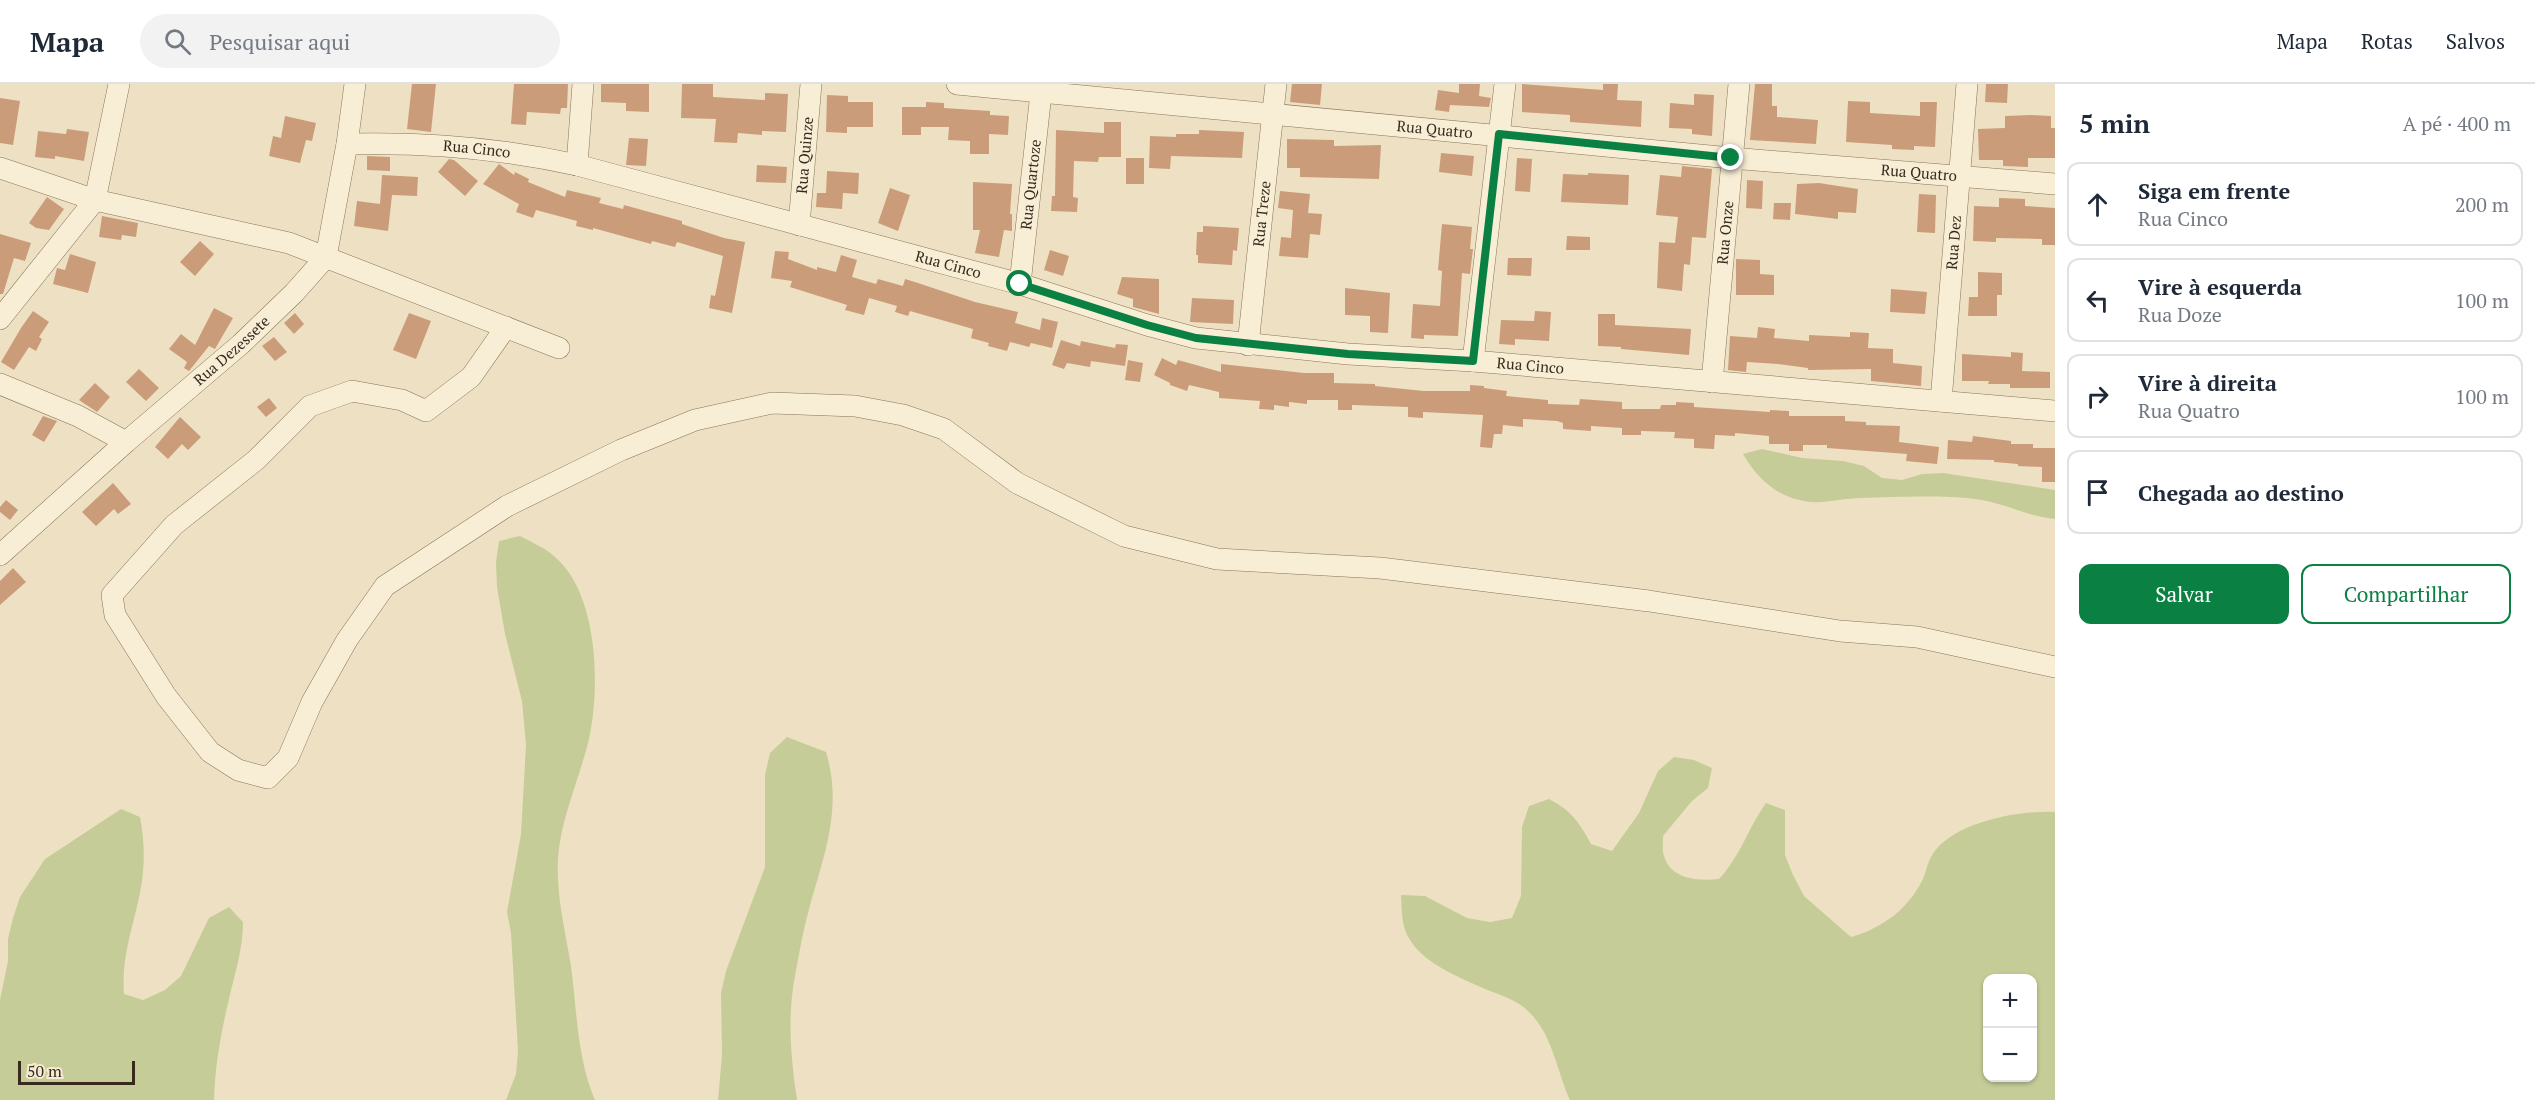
<!DOCTYPE html>
<html lang="pt">
<meta charset="utf-8">
<style>
:root{--surface:#fff;--page:#f2f2f3;--text:#1f2937;--muted:#747a83;--line:#e0e1e3;--accent:#0b8043}
body{margin:0;font-family:"PT Serif",serif;background:var(--page);color:var(--text)}
.controls{position:absolute;right:18px;bottom:18px;display:grid;overflow:hidden;border-radius:12px;box-shadow:0 2px 4px #0004}
.controls button{width:54px;height:54px;display:grid;place-items:center;padding:0;border:0;border-bottom:2px solid var(--line);background:var(--surface);color:var(--text);font:30px sans-serif}
.scale{position:absolute;left:18px;bottom:15px;width:117px;box-sizing:border-box;padding-left:6px;border:3px solid #382b1e;border-top:0;font-size:16px;line-height:21px;white-space:nowrap;color:#382b1e;-webkit-text-stroke:4px #f5ebd3;paint-order:stroke}
.stop{position:absolute;width:18px;height:18px;margin:-14px;border:4px solid #0b8043;border-radius:50%;background:#fff}
.stop.end{background:#0b8043;border-color:#fff;box-shadow:0 2px 6px #0008}
.list{margin:0;padding:0;list-style:none}
h2{display:flex;justify-content:space-between;align-items:center;height:78px;margin:0;padding:0 24px;font-size:26px}
h2 small{font-size:20px;font-weight:400;color:var(--muted)}
.list li{display:grid;grid-template-columns:39px 1fr auto;gap:18px;align-items:center;box-sizing:border-box;height:84px;margin:0 12px 12px;padding:0 12px;border:2px solid var(--line);border-radius:12px}
.list b{display:block;font-size:22px;white-space:nowrap}
.list p{margin:0;font-size:20px;white-space:nowrap;color:var(--muted)}
.list em{font-size:20px;font-style:normal;color:var(--muted)}
.actions{display:flex;gap:12px;padding:18px 24px}
.actions a{flex:1;padding:14px 0;border:2px solid var(--accent);border-radius:12px;text-align:center;font-size:21px;color:var(--accent)}
.actions .main{background:var(--accent);color:#fff}
.icon{flex:none;width:33px;height:33px;fill:none;stroke:currentColor;stroke-width:2;stroke-linecap:round;stroke-linejoin:round}
.map{position:relative;flex:none;width:2055px;height:1016px;overflow:hidden}
header{display:flex;align-items:center;gap:36px;box-sizing:border-box;height:84px;padding:0 30px;background:var(--surface);border-bottom:2px solid var(--line)}
header strong{font-size:28px}
nav{display:flex;gap:33px;margin-inline-start:auto;font-size:21px}
.search{width:420px;height:54px;background:var(--page);display:flex;align-items:center;gap:15px;box-sizing:border-box;padding:0 21px;border-radius:33px;color:var(--muted);font-size:22px}
main{display:flex}
aside{flex:1;background:var(--surface)}
.map>svg:first-child{display:block}
</style>
<header>
<strong>Mapa</strong>
<div class="search"><svg class="icon" aria-label="search" viewBox="0 0 24 24"><circle cx="10" cy="10" r="6"/><path d="M15 15l6 6"/></svg>Pesquisar aqui</div>
<nav><a>Mapa</a><a>Rotas</a><a>Salvos</a></nav>
</header>
<main>
<div class="map">
<svg width="2055" height="1016" viewBox="0 0 2055 1016">
<rect width="100%" height="100%" fill="#eee1c3"/>
<g fill="#c5cc97" fill-rule="evenodd">
<path d="M1762,365L1802,374L1843,377L1864,382L1882,394L1902,396L1922,390L1943,389L2055,406V435C2028,433 2003,418 1975,415C1942,411 1895,413 1861,414C1845,414 1827,419 1811,418C1779,415 1758,396 1743,370Z"/>
<path d="M520,452C531,458 546,464 555,473C600,511 601,611 587,663C577,700 561,736 558,774C556,811 565,845 571,882C577,927 577,974 595,1016H506L516,990L518,967L511,849L507,828L521,750L526,661L522,617L505,550L497,503L496,478L499,457Z"/>
<path d="M787,653L826,668C843,724 824,771 809,825C803,847 799,870 795,892C787,933 791,976 797,1016H718L722,971L721,909L726,887L765,783V691L770,669Z"/>
<path d="M1674,673L1694,676L1712,684L1708,704L1692,717L1663,752C1663,758 1662,767 1664,772C1671,796 1699,797 1719,795C1742,769 1747,746 1766,719L1785,726V771L1793,791L1804,812L1851,853C1883,844 1908,825 1923,795C1926,788 1927,780 1931,773C1950,738 2019,726 2055,728V1016H1570C1557,988 1553,952 1530,929C1520,918 1504,912 1490,907C1465,896 1425,881 1410,856C1401,843 1402,826 1401,811L1425,812L1467,834L1490,838L1512,834L1521,812L1522,743L1529,722L1549,715C1572,727 1579,738 1591,760L1612,767L1639,729L1658,687ZM1988,894H2032V994H1988Z"/>
<path d="M121,725L140,733C144,754 145,775 142,797C136,837 121,868 124,910L143,916L165,906L181,892L209,834L229,823L243,838C243,865 235,889 229,915C221,949 215,981 214,1016H0V916L8,877V855L13,834L20,813L45,775Z"/>
</g>
<g fill="#cb9c79">
<polygon points="412,0 436,0 431,48 407,45"/>
<polygon points="514,0 568,0 567,24 561,24 560,30 527,28 526,41 511,40"/>
<polygon points="601,0 649,0 649,28 626,27 626,19 601,18"/>
<polygon points="682,0 713,0 713,13 765,16 765,9 788,10 786,48 762,47 762,51 738,49 737,59 714,58 716,35 681,34"/>
<polygon points="1292,0 1322,0 1320,21 1290,18"/>
<polygon points="1459,0 1480,0 1479,12 1491,14 1489,23 1450,21 1449,28 1435,26 1438,6 1459,9"/>
<polygon points="1522,0 1603,6 1603,0 1618,0 1617,16 1642,17 1641,43 1570,38 1570,31 1522,28"/>
<polygon points="1755,0 1772,0 1772,22 1777,22 1777,33 1818,36 1816,60 1750,56"/>
<polygon points="1986,0 2008,0 2007,19 1985,18"/>
<polygon points="1694,10 1714,11 1712,52 1692,50 1692,45 1669,44 1670,19 1694,21"/>
<polygon points="827,11 848,12 848,18 873,18 873,43 847,43 847,49 826,48"/>
<polygon points="0,14 20,17 13,61 0,59"/>
<polygon points="1848,17 1870,18 1870,29 1920,32 1920,18 1937,18 1935,63 1914,62 1914,66 1892,65 1892,61 1846,58"/>
<polygon points="926,18 944,19 944,24 990,27 990,31 1009,32 1008,51 989,50 989,70 970,70 970,57 948,56 949,43 921,43 921,51 902,51 902,23 926,23"/>
<polygon points="2031,31 2051,32 2051,44 2055,44 2055,74 2028,74 2028,83 2003,82 2003,76 1979,76 1978,45 2005,44 2005,32"/>
<polygon points="285,32 316,39 312,57 306,56 300,79 269,72 273,52 281,54"/>
<polygon points="1104,38 1121,38 1121,73 1099,73 1098,78 1074,77 1073,113 1078,114 1077,128 1051,127 1052,112 1055,112 1056,46 1104,49"/>
<polygon points="67,45 89,48 84,77 55,72 55,75 35,73 38,47 66,50"/>
<polygon points="1199,46 1244,48 1242,74 1171,72 1170,85 1149,84 1150,52 1176,53 1176,50 1199,50"/>
<polygon points="629,54 648,55 646,82 626,81"/>
<polygon points="1287,55 1334,56 1334,62 1381,61 1379,95 1300,93 1300,84 1287,84"/>
<polygon points="1441,69 1474,72 1472,92 1439,88"/>
<polygon points="367,72 390,73 390,87 367,86"/>
<rect x="1126" y="74" width="18" height="26"/>
<polygon points="1517,74 1532,75 1530,108 1515,107"/>
<polygon points="449,75 454,76 478,97 465,112 438,88"/>
<polygon points="499,80 514,91 515,88 529,95 528,98 565,113 567,106 601,114 599,119 623,125 624,121 682,137 682,140 724,154 745,158 732,229 709,224 711,211 715,212 723,172 677,158 675,163 652,157 651,160 593,144 593,146 576,142 577,137 536,126 533,134 516,128 519,120 483,100"/>
<polygon points="757,81 787,83 786,99 756,98"/>
<polygon points="1682,82 1712,85 1706,154 1692,153 1690,181 1684,180 1682,207 1657,204 1659,158 1675,159 1678,133 1656,131 1660,91 1681,93"/>
<polygon points="827,87 859,89 858,110 843,109 842,125 816,123 817,109 826,109"/>
<polygon points="1588,89 1629,91 1628,121 1561,118 1563,90 1588,91"/>
<polygon points="382,91 418,93 417,112 392,111 388,147 354,142 357,117 380,120"/>
<polygon points="1747,96 1763,97 1762,125 1746,124"/>
<polygon points="973,98 1012,100 1010,130 1012,130 1012,147 1004,146 999,173 975,169 980,146 973,146"/>
<polygon points="1819,99 1858,105 1856,129 1838,128 1838,135 1795,130 1797,100"/>
<polygon points="890,104 910,111 898,147 878,139"/>
<polygon points="1280,107 1310,110 1308,129 1322,130 1320,151 1310,150 1308,174 1279,172 1281,153 1291,154 1293,126 1278,124"/>
<polygon points="1919,110 1936,111 1935,149 1917,148"/>
<polygon points="47,113 64,125 49,146 36,144 29,139"/>
<polygon points="1999,114 2025,115 2025,122 2055,124 2055,161 2042,161 2042,155 1996,154 1996,158 1973,157 1974,122 1999,123"/>
<polygon points="1774,119 1791,119 1790,136 1773,135"/>
<polygon points="102,132 138,139 136,153 122,151 121,156 99,153"/>
<polygon points="1442,140 1472,143 1470,165 1473,165 1470,190 1462,189 1458,252 1424,251 1424,255 1411,254 1413,220 1440,222 1442,187 1438,186"/>
<polygon points="1203,142 1239,144 1237,167 1233,166 1232,181 1198,179 1198,171 1196,171 1197,148 1203,148"/>
<polygon points="0,150 31,159 25,177 14,174 3,210 0,210"/>
<polygon points="1567,152 1590,153 1590,166 1566,166"/>
<polygon points="200,157 214,170 195,192 180,178"/>
<polygon points="1050,166 1069,172 1063,192 1044,186"/>
<polygon points="775,167 789,168 788,175 817,186 817,183 836,188 841,171 857,176 852,193 876,200 878,195 903,202 905,195 918,199 975,218 1018,228 1015,239 1040,246 1042,234 1058,238 1052,264 1031,259 1029,263 1010,258 1007,267 988,262 989,259 971,254 973,245 910,227 908,232 895,228 897,222 869,214 864,231 845,226 847,221 790,203 792,197 771,194"/>
<polygon points="70,170 96,178 88,209 53,200 57,184 65,186"/>
<polygon points="1508,174 1532,174 1531,192 1507,191"/>
<polygon points="1736,175 1760,176 1760,190 1774,191 1774,211 1736,211"/>
<polygon points="1978,188 2002,189 2002,211 1997,211 1997,232 1968,232 1969,213 1978,213"/>
<polygon points="1122,193 1159,195 1159,230 1133,223 1133,215 1117,210"/>
<polygon points="1345,204 1390,209 1388,249 1370,248 1370,232 1345,231"/>
<polygon points="1891,205 1927,208 1925,230 1890,228"/>
<polygon points="1192,214 1234,216 1233,240 1190,238"/>
<polygon points="214,224 233,234 215,265 209,262 189,287 184,284 187,278 169,265 181,250 195,261"/>
<polygon points="33,227 49,238 39,253 42,255 36,267 29,263 14,286 1,278 21,244"/>
<polygon points="1535,227 1551,228 1549,257 1515,255 1515,261 1499,260 1501,236 1534,237"/>
<polygon points="295,229 304,240 294,250 284,239"/>
<polygon points="409,229 431,237 416,275 393,266"/>
<polygon points="1598,230 1615,230 1615,241 1691,245 1689,271 1621,265 1621,263 1598,262"/>
<polygon points="1758,243 1775,245 1774,254 1809,257 1809,251 1850,253 1850,248 1869,249 1868,264 1893,265 1893,279 1922,282 1921,302 1871,297 1871,285 1808,286 1808,284 1778,280 1747,278 1746,288 1728,286 1730,252 1757,254"/>
<polygon points="274,253 287,268 275,277 262,262"/>
<polygon points="1061,256 1080,262 1081,257 1115,264 1116,260 1128,261 1125,282 1091,277 1090,283 1067,279 1064,285 1052,281"/>
<polygon points="2011,268 2023,269 2022,287 2050,288 2050,304 2010,304 2010,300 1988,300 1989,297 1962,297 1962,270 2011,273"/>
<polygon points="1162,274 1176,281 1178,276 1221,288 1221,280 1304,289 1334,289 1334,299 1375,300 1375,302 1424,307 1470,307 1470,301 1484,302 1484,304 1507,307 1506,312 1548,316 1548,320 1579,321 1580,315 1622,318 1622,325 1660,325 1661,321 1676,321 1676,318 1694,319 1694,323 1770,328 1770,326 1789,327 1789,332 1845,332 1845,337 1866,338 1866,341 1900,342 1899,358 1939,363 1937,380 1906,377 1907,370 1827,364 1827,361 1803,361 1803,367 1789,367 1789,360 1769,360 1769,352 1735,349 1735,352 1715,351 1714,365 1694,364 1694,355 1674,354 1675,348 1641,347 1641,351 1622,351 1622,344 1591,342 1591,347 1563,345 1563,339 1557,337 1523,335 1523,343 1503,341 1502,350 1494,350 1492,364 1480,363 1483,331 1423,328 1423,334 1408,333 1408,323 1352,321 1352,326 1338,326 1338,316 1307,316 1307,320 1289,318 1289,323 1274,321 1274,326 1259,325 1260,317 1219,314 1219,308 1189,301 1187,307 1170,301 1170,299 1154,291"/>
<polygon points="1128,276 1143,279 1140,298 1125,296"/>
<polygon points="139,285 159,304 146,317 126,298"/>
<polygon points="95,299 110,313 97,328 79,316"/>
<polygon points="269,314 277,324 266,333 257,323"/>
<polygon points="43,332 57,337 44,358 32,351"/>
<polygon points="180,333 201,353 188,366 182,360 168,375 155,363"/>
<polygon points="1973,352 2011,357 2011,360 2033,360 2033,364 2055,364 2055,398 2042,398 2042,383 2018,382 2018,380 1994,378 1994,376 1947,375 1948,356 1972,358"/>
<polygon points="113,399 131,420 118,430 114,425 96,442 82,428"/>
<polygon points="6,416 18,426 10,436 0,428 0,423"/>
<polygon points="13,484 26,498 0,521 0,497"/>
</g>
<g fill="none" stroke-linecap="round" stroke-linejoin="round">
<g stroke="#88735a" stroke-width="22">
<g id="minor">
<path id="s1" d="M957,0L1731,74L2055,100"/>
<path id="s2" d="M347,60C425,58 501,64 577,81L1020,200L1147,241L1196,254L1348,270L1473,277L2055,327"/>
<polyline points="577,81 583,0"/>
<polyline points="0,84 95,116 289,159 559,264"/>
<path id="s3" d="M799,141L811,0"/>
<path id="s4" d="M1020,200L1042,0"/>
<polyline points="0,235 95,116 119,0"/>
<polyline points="506,243 471,293 426,327 402,316 352,307 310,322 256,376 174,441 112,511 115,531 166,612 210,668 238,686 268,694 288,674 312,618 347,556 385,502 507,422 621,366 695,336 772,319 855,322 903,331 944,345 1017,399 1124,452 1217,475 1380,484 1649,517 1840,547 1917,553 2055,583"/>
<path id="s5" d="M1248,261L1276,0"/>
<polyline points="1473,277 1505,0"/>
<path id="s6" d="M1712,298L1739,0"/>
<polyline points="0,300 78,332 126,358"/>
<path id="s7" d="M1941,317L1967,0"/>
<path id="s8" d="M0,471L126,358L241,260L294,209L326,173L347,60L355,0"/>
</g>
</g>
<use href="#minor" stroke="#f8eed6" stroke-width="21"/>
</g>
<g fill="none" stroke-linecap="round" stroke-linejoin="round">
<polyline stroke="#0b8043" stroke-width="8" points="1020,200 1147,241 1196,254 1348,270 1473,277 1499,50 1731,74"/>
</g>
<g text-anchor="middle" stroke-width="6" stroke-linejoin="round" paint-order="stroke">
<g font-size="15" fill="#382b1e" stroke="#f5ebd3">
<text dy="5" stroke="none"><textPath href="#s1" startOffset="480">Rua Quatro</textPath></text>
<text dy="5" stroke="none"><textPath href="#s2" startOffset="130">Rua Cinco</textPath></text>
<text dy="5" stroke="none"><textPath href="#s3" startOffset="70">Rua Quinze</textPath></text>
<text dy="5" stroke="none"><textPath href="#s1" startOffset="966">Rua Quatro</textPath></text>
<text dy="5" stroke="none"><textPath href="#s4" startOffset="100">Rua Quartoze</textPath></text>
<text dy="5" stroke="none"><textPath href="#s5" startOffset="132">Rua Treze</textPath></text>
<text dy="5" stroke="none"><textPath href="#s6" startOffset="150">Rua Onze</textPath></text>
<text dy="5" stroke="none"><textPath href="#s7" startOffset="159">Rua Dez</textPath></text>
<text dy="5" stroke="none"><textPath href="#s2" startOffset="616">Rua Cinco</textPath></text>
<text dy="5" stroke="none"><textPath href="#s8" startOffset="309">Rua Dezessete</textPath></text>
<text dy="5" stroke="none"><textPath href="#s2" startOffset="1210">Rua Cinco</textPath></text>
</g>
</g>
</svg>
<div class="controls">
<button>+</button>
<button>−</button>
</div>
<div class="scale">50 m</div>
<div class="stop" style="left:1020px;top:200px"></div>
<div class="stop end" style="left:1731px;top:74px"></div>
</div>
<aside>
<h2>5 min<small>A pé · 400 m</small></h2>
<ul class="list">
<li><svg class="icon" aria-label="ahead" viewBox="0 0 24 24"><path d="M12 20V5M6 11l6-6 6 6"/></svg><div><b>Siga em frente</b><p>Rua Cinco</p></div><em>200 m</em></li>
<li><svg class="icon" aria-label="left" viewBox="0 0 24 24"><path d="M17 20v-9H6M10 6l-5 5 5 5"/></svg><div><b>Vire à esquerda</b><p>Rua Doze</p></div><em>100 m</em></li>
<li><svg class="icon" aria-label="right" viewBox="0 0 24 24"><path d="M7 20v-9h11M14 6l5 5-5 5"/></svg><div><b>Vire à direita</b><p>Rua Quatro</p></div><em>100 m</em></li>
<li><svg class="icon" aria-label="arrive" viewBox="0 0 24 24"><path d="M6 21V4h12l-3 4 3 4H6"/></svg><div><b>Chegada ao destino</b></div></li>
</ul>
<div class="actions"><a class="main">Salvar</a><a>Compartilhar</a></div>
</aside>
</main>
